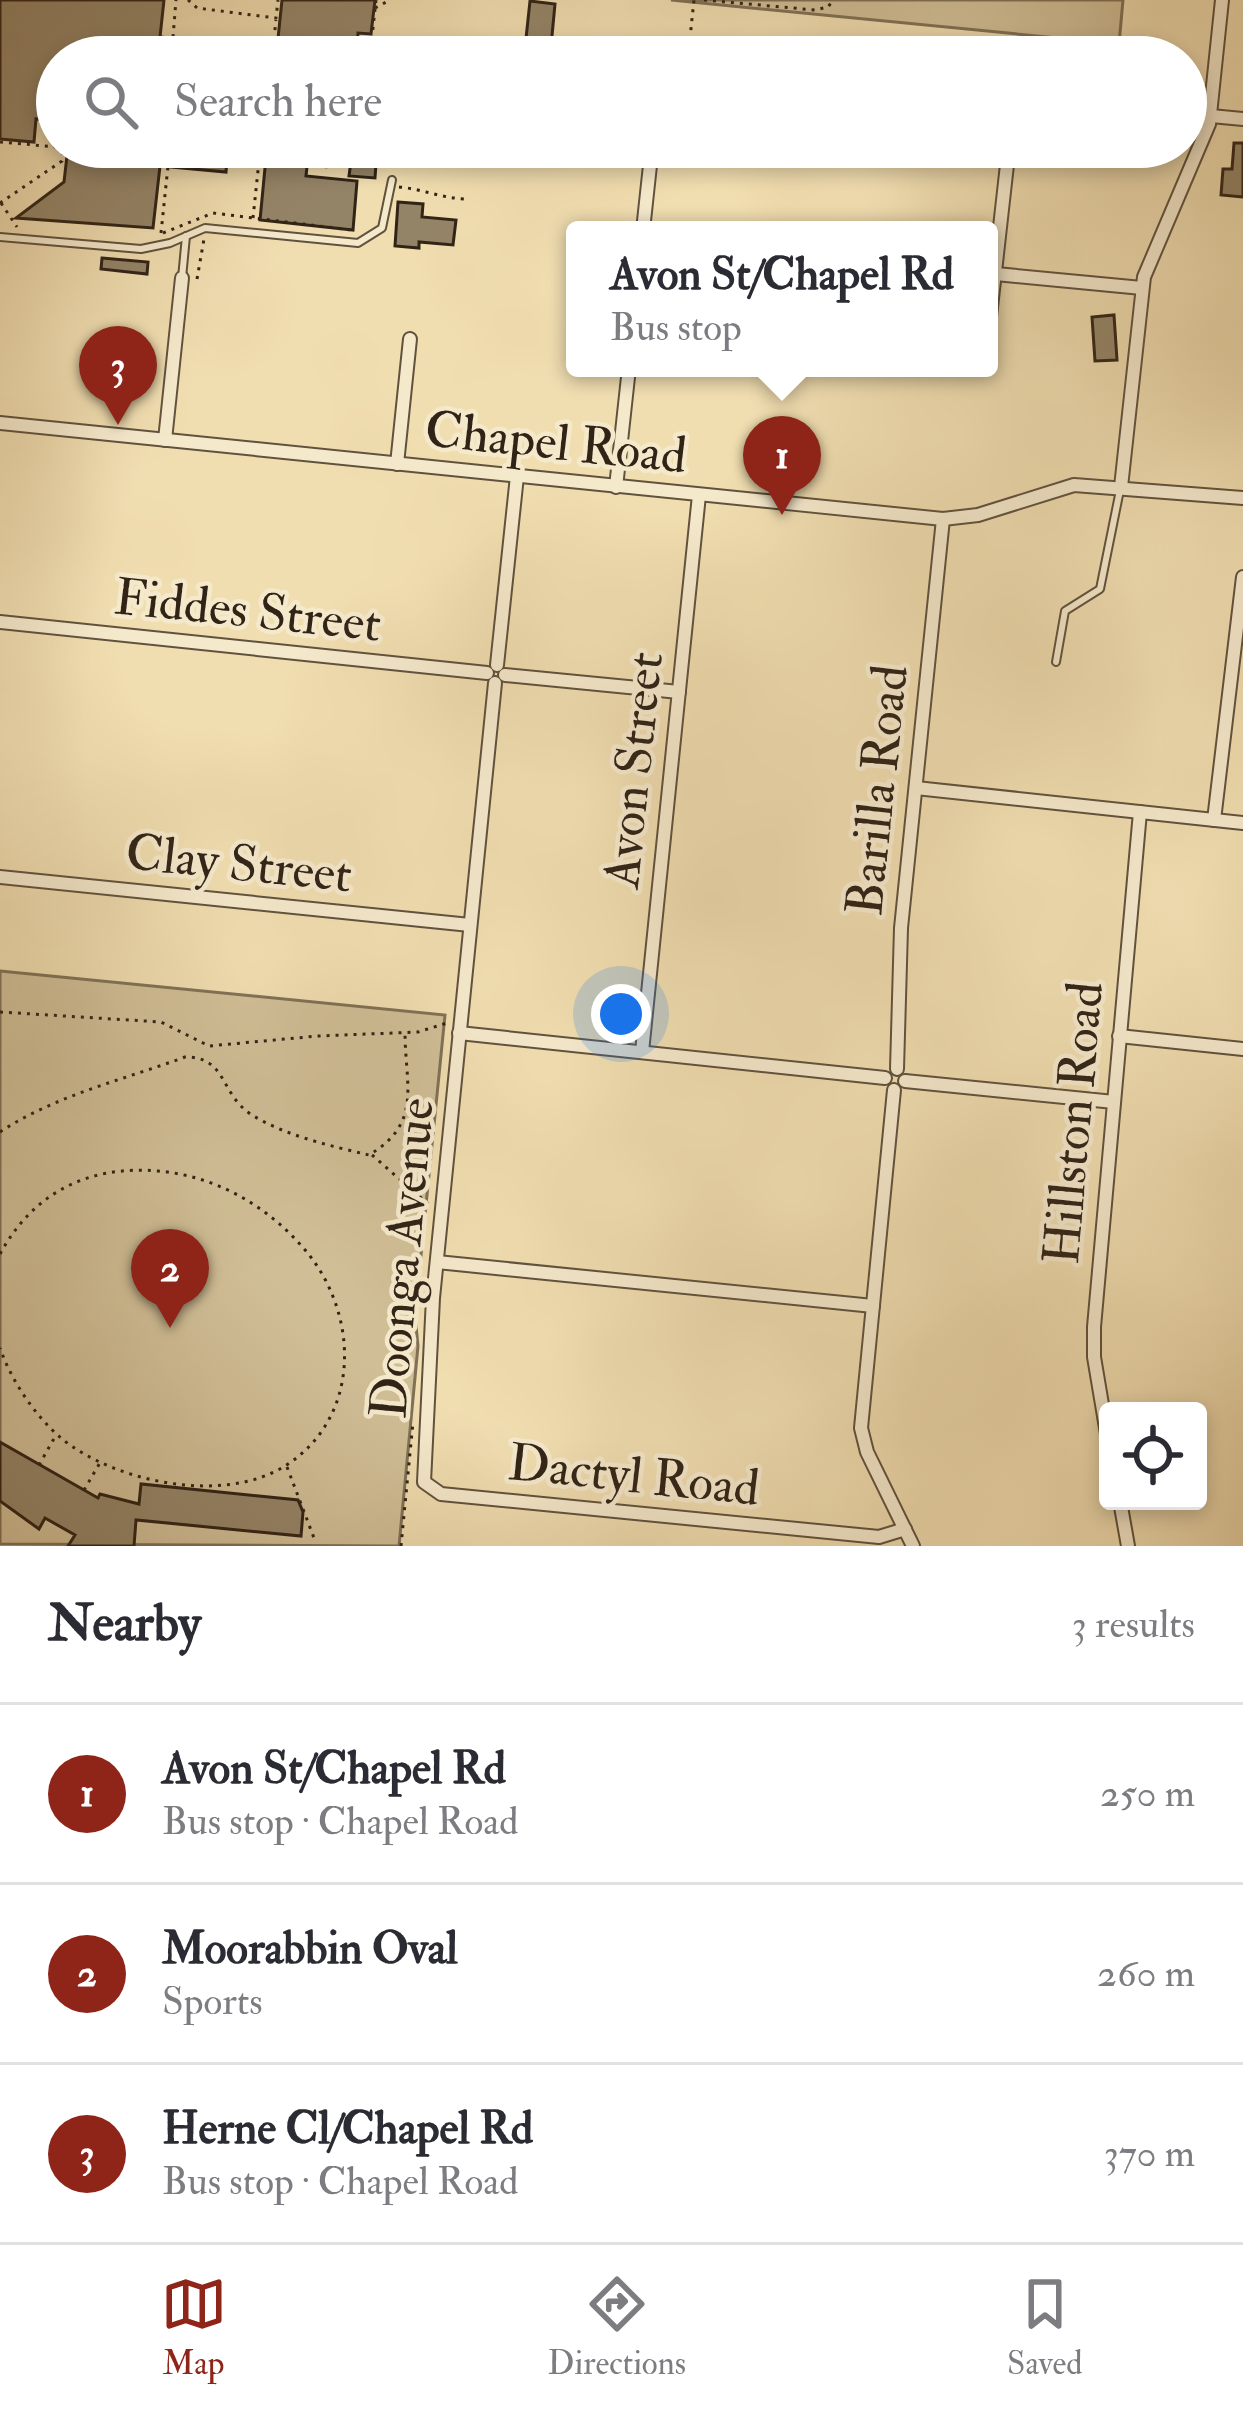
<!DOCTYPE html>
<meta charset="utf-8">
<style>
:root{--surface:#fff;--page:#f7f7f7;--text:#2b2b33;--muted:#7c7c81;--line:#e1e1e2;--accent:#8f2418}
body{margin:0;font-family:"IM FELL Double Pica",serif;background:var(--page);color:var(--text)}
.controls{position:absolute;right:36px;bottom:36px;display:grid;overflow:hidden;border-radius:12px;box-shadow:0 6px 18px #0003}
.controls button{width:108px;height:108px;display:grid;place-items:center;padding:0;border:0;border-bottom:3px solid var(--line);background:var(--surface);color:var(--text);font:60px sans-serif}
.you{position:absolute;left:621px;top:1014px;width:42px;height:42px;margin:-30px;border:9px solid #fff;border-radius:50%;background:#1a73e8;box-shadow:0 0 0 18px #1a73e833}
.badge{display:grid;place-items:center;width:78px;height:78px;border-radius:50%;background:var(--accent);color:#fff;font-size:39px;font-weight:700}
.pin{position:absolute;translate:-50% -99px;filter:drop-shadow(0 3px 6px #0008)}
.pin::after{content:'';position:absolute;top:63px;width:42px;height:36px;background:inherit;clip-path:polygon(0 0,100% 0,50% 100%)}
.popup{position:absolute;left:566px;top:221px;width:432px;height:156px;box-sizing:border-box;display:grid;place-content:center;border-radius:12px;background:var(--surface);filter:drop-shadow(0 3px 9px #0005);font-size:39px;white-space:nowrap;color:var(--muted)}
.popup b{font-size:45px;color:var(--text)}
.popup::after{content:'';position:absolute;left:50%;top:100%;margin-left:-24px;border:24px solid transparent;border-top-color:var(--surface)}
.list{margin:0;padding:0;list-style:none}
h2{display:flex;justify-content:space-between;align-items:center;height:156px;margin:0;padding:0 48px;font-size:51px}
h2 small{font-size:39px;font-weight:400;color:var(--muted)}
.list li{display:grid;grid-template-columns:78px 1fr auto;gap:36px;align-items:center;box-sizing:border-box;height:180px;padding:0 48px;border-top:3px solid var(--line)}
.list b{display:block;font-size:45px;white-space:nowrap}
.list p{margin:0;font-size:39px;white-space:nowrap;color:var(--muted)}
.list em{font-size:39px;font-style:normal;color:var(--muted)}
.icon{flex:none;width:66px;height:66px;fill:none;stroke:currentColor;stroke-width:2;stroke-linecap:round;stroke-linejoin:round}
.map{position:relative;flex:none;width:1243px;height:1546px;overflow:hidden}
.search{position:absolute;background:var(--surface);box-shadow:0 6px 18px #0003;left:36px;right:36px;top:36px;height:132px;display:flex;align-items:center;gap:30px;box-sizing:border-box;padding:0 42px;border-radius:66px;color:var(--muted);font-size:45px}
.sheet{height:696px;background:var(--surface)}
nav{display:flex;justify-content:space-around;align-items:center;box-sizing:border-box;height:168px;border-top:3px solid var(--line);background:var(--surface);font-size:33px;color:var(--muted)}
nav a{display:grid;justify-items:center;gap:6px}
nav .on{color:var(--accent)}
.map>svg:first-child{display:block}
</style>
<div class="map">
<svg width="1243" height="1546" viewBox="0 0 1243 1546">
<rect width="100%" height="100%" fill="#f0ddb0"/>
<filter id="stains"><feTurbulence type="fractalNoise" baseFrequency=".00167" numOctaves="4"/><feColorMatrix values="0 0 0 0 .2 0 0 0 0 .09 0 0 0 0 .02 0 0 0 .5 -.17"/></filter>
<radialGradient id="worn" r=".72"><stop offset=".6" stop-color="#630" stop-opacity="0"/><stop offset="1" stop-color="#630" stop-opacity=".3"/></radialGradient>
<g fill="#d0be96" stroke="#807156" stroke-width="3">
<polygon points="671,0 1123,0 1119,44"/>
<polygon points="317,147 350,147 345,164 326,167 319,160"/>
<polygon points="0,971 445,1015 415,1315 418,1346 399,1546 0,1544"/>
</g>
<g fill="#948467" stroke="#312417" stroke-width="3">
<polygon points="0,0 164,0 160,37 277,48 282,0 375,0 371,34 358,33 356,57 57,57 57,121 36,119 34,142 0,139"/>
<polygon points="530,1 555,4 550,57 524,57"/>
<polygon points="1234,143 1243,143 1243,197 1221,195 1223,169 1232,169"/>
<polygon points="68,147 228,147 226,172 160,166 153,228 16,218 64,182"/>
<polygon points="267,147 309,147 306,176 357,181 353,230 260,220"/>
<polygon points="351,161 376,164 375,178 349,176"/>
<polygon points="398,202 423,204 422,217 456,220 453,245 419,242 419,248 395,246"/>
<polygon points="102,258 148,262 147,274 101,269"/>
<polygon points="1114,315 1117,360 1095,361 1092,317"/>
<polygon points="0,1442 98,1498 100,1494 139,1504 141,1484 298,1500 303,1512 301,1536 136,1520 134,1546 68,1546 75,1535 45,1518 39,1529 0,1501"/>
</g>
<g fill="none" stroke-linecap="round" stroke-linejoin="round">
<g stroke="#61523d" stroke-width="10">
<g id="service">
<polyline points="0,237 141,249 170,243 205,228 358,243 382,228 392,180"/>
<polyline points="182,278 186,236"/>
<polyline points="1056,662 1065,611 1100,589 1120,490"/>
</g>
</g>
<g stroke="#61523d" stroke-width="16">
<g id="minor">
<polyline points="1211,116 1243,119"/>
<polyline points="643,230 652,147"/>
<polyline points="996,274 1142,288"/>
<polyline points="989,325 1009,147"/>
<polyline points="0,423 943,519 978,515 1074,485 1243,498"/>
<polyline points="165,440 182,278"/>
<polyline points="397,464 410,339"/>
<polyline points="616,487 629,368"/>
<polyline points="1121,487 1144,277 1209,124 1222,0"/>
<polyline points="0,622 487,673"/>
<polyline points="497,665 517,476"/>
<polyline points="505,675 679,692"/>
<polyline points="495,683 433,1298 424,1482 441,1494 879,1537 905,1529"/>
<polyline points="916,788 1243,823"/>
<polyline points="1214,820 1243,577"/>
<polyline points="0,877 470,925"/>
<polyline points="459,1033 885,1078"/>
<polyline points="1119,1036 1243,1049"/>
<polyline points="642,1052 699,495"/>
<polyline points="897,1069 901,928 943,519"/>
<polyline points="905,1081 1114,1102"/>
<polyline points="894,1090 861,1428 867,1452 913,1546"/>
<polyline points="437,1262 873,1306"/>
<polyline points="1108,1440 1094,1357 1094,1327 1140,812"/>
<polyline points="1120,1501 1128,1546"/>
</g>
</g>
<g stroke="#312417" stroke-width="3" stroke-dasharray="3 6" stroke-linecap="butt">
<polyline points="188,0 197,8 276,18 278,0"/>
<polyline points="376,0 371,47 386,57"/>
<polyline points="704,0 815,10 828,7 833,0"/>
<polyline points="375,8 390,0"/>
<polyline points="173,37 176,0"/>
<polyline points="272,57 276,20"/>
<polyline points="688,57 694,0"/>
<polyline points="0,142 57,147"/>
<path d="M399,187C422,189 441,198 465,199"/>
<polyline points="0,203 62,161 64,147"/>
<polyline points="1,203 17,227"/>
<polyline points="253,218 260,152"/>
<polyline points="161,233 170,147"/>
<polyline points="163,233 213,213 352,230"/>
<polyline points="197,279 204,239"/>
<polyline points="0,1012 161,1022 209,1046 318,1036 418,1032 447,1023"/>
<path d="M0,1132C56,1095 123,1080 185,1057C228,1057 219,1094 252,1115C286,1136 331,1146 369,1155C423,1123 405,1085 405,1032"/>
<polyline points="372,1155 428,1204"/>
<path d="M0,1254C33,1193 88,1165 158,1171C217,1176 269,1207 306,1251C360,1316 361,1418 285,1466C223,1505 114,1482 61,1438C35,1416 11,1380 0,1348"/>
<polyline points="39,1465 56,1435"/>
<polyline points="287,1467 314,1538"/>
<polyline points="84,1490 101,1461"/>
<polyline points="401,1546 413,1422"/>
</g>
<use href="#service" stroke="#f5e9cc" stroke-width="6"/>
<use href="#minor" stroke="#f5e9cc" stroke-width="12"/>
</g>
<g text-anchor="middle" stroke-width="9" stroke-linejoin="round" paint-order="stroke">
<g font-size="51" fill="#312417" stroke="#f5e9cc">
<text transform="translate(556 441) rotate(6)" y="18">Chapel Road</text>
<text transform="translate(248 609) rotate(6)" y="18">Fiddes Street</text>
<text transform="translate(632 770) rotate(-84)" y="18">Avon Street</text>
<text transform="translate(876 790) rotate(-84)" y="18">Barilla Road</text>
<text transform="translate(239 862) rotate(6)" y="18">Clay Street</text>
<text transform="translate(1072 1123) rotate(-85)" y="18">Hillston Road</text>
<text transform="translate(401 1258) rotate(-85)" y="18">Doonga Avenue</text>
<text transform="translate(634 1474) rotate(6)" y="18">Dactyl Road</text>
</g>
</g>
<rect width="100%" height="100%" filter="url(#stains)"/>
<rect width="100%" height="100%" fill="url(#worn)"/>
</svg>
<div class="controls">
<button><svg class="icon" aria-label="locate" viewBox="0 0 24 24"><circle cx="12" cy="12" r="6"/><path d="M12 2v4M12 18v4M2 12h4M18 12h4"/></svg></button>
</div>
<div class="you"></div>
<div class="pin badge" style="left:782px;top:515px">1</div>
<div class="popup"><b>Avon St/Chapel Rd</b>Bus stop</div>
<div class="pin badge" style="left:170px;top:1328px">2</div>
<div class="pin badge" style="left:118px;top:425px">3</div>
<div class="search"><svg class="icon" aria-label="search" viewBox="0 0 24 24"><circle cx="10" cy="10" r="6"/><path d="M15 15l6 6"/></svg>Search here</div>
</div>
<section class="sheet">
<h2>Nearby<small>3 results</small></h2>
<ul class="list">
<li><span class="badge">1</span><div><b>Avon St/Chapel Rd</b><p>Bus stop · Chapel Road</p></div><em>250 m</em></li>
<li><span class="badge">2</span><div><b>Moorabbin Oval</b><p>Sports</p></div><em>260 m</em></li>
<li><span class="badge">3</span><div><b>Herne Cl/Chapel Rd</b><p>Bus stop · Chapel Road</p></div><em>370 m</em></li>
</ul>
</section>
<nav>
<a class="on"><svg class="icon" aria-label="map" viewBox="0 0 24 24"><path d="M3 6l6-2 6 2 6-2v14l-6 2-6-2-6 2zM9 4v14M15 6v14"/></svg>Map</a>
<a><svg class="icon" aria-label="directions" viewBox="0 0 24 24"><path d="M12 3l9 9-9 9-9-9zM9 14v-3h6M13 9l2 2-2 2"/></svg>Directions</a>
<a><svg class="icon" aria-label="saved" viewBox="0 0 24 24"><path d="M7 4h10v16l-5-4-5 4z"/></svg>Saved</a>
</nav>
